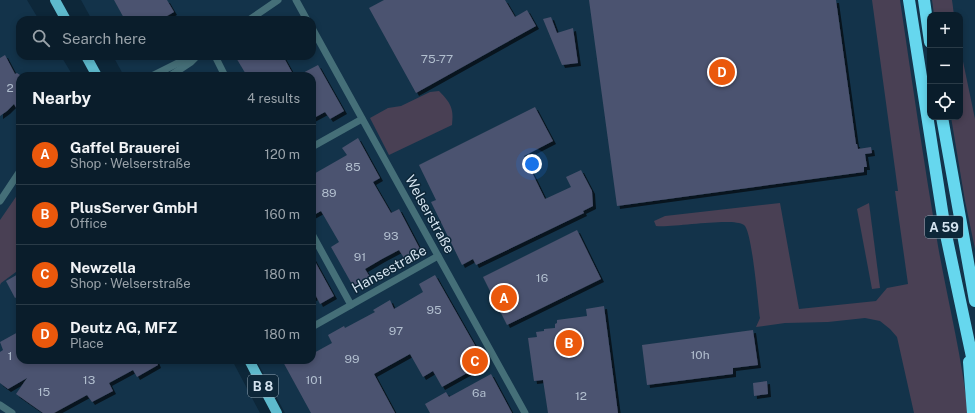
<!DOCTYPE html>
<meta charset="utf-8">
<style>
:root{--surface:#0a1d2b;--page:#182a37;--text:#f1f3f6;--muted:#99a2a9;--line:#2a3b47;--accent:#ea580c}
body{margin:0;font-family:"Public Sans",sans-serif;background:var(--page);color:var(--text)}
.controls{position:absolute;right:12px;top:12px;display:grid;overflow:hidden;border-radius:8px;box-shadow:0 2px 6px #0003}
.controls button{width:36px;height:36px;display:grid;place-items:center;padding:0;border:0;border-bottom:1px solid var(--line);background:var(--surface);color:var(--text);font:20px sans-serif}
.you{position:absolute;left:532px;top:164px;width:14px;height:14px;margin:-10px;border:3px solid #fff;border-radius:50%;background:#1a73e8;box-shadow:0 0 0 6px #1a73e833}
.badge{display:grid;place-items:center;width:26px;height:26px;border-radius:50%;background:var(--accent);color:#fff;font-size:13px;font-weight:700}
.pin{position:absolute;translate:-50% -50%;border:2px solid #fff;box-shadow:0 1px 4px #0006}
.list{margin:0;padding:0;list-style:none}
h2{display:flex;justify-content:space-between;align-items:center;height:52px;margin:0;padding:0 16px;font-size:17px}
h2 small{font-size:13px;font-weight:400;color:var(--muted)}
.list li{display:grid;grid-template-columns:26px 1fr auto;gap:12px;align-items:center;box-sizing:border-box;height:60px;padding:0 16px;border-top:1px solid var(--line)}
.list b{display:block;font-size:15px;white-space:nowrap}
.list p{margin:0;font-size:13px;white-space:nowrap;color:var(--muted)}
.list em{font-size:13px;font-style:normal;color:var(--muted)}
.icon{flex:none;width:22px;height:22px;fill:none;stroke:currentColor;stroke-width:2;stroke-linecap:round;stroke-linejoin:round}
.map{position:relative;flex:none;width:975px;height:413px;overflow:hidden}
.search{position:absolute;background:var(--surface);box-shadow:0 2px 6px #0003;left:16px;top:16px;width:300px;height:44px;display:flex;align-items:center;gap:10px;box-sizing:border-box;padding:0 14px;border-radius:12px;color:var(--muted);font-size:15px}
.panel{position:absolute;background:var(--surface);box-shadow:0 2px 6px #0003;left:16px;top:72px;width:300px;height:292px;border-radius:12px}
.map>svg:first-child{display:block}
</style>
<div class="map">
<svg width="975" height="413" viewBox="0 0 975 413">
<defs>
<filter id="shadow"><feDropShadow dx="3" dy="3" stdDeviation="0" flood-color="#0009"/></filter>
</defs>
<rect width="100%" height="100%" fill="#0d2739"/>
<g fill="#13334a" fill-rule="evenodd">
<polygon points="0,0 27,0 39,20 20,20 20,56 61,56 73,76 20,76 20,360 232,360 260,413 0,413"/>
<path d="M81,0H975V413H285L256,360H312V76H124L113,56H312V20H92ZM930,15H960V117H930Z"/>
</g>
<g fill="#494054">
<path d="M872,0H900C912,82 924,164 938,246C948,302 962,357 968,413H914L897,337L890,329L880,321L865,318L828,322L785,323L756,327L760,318C758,305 752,230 744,225C732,217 674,228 656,226L654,221L665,216L780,203L799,309L876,301L887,288L908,284L895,191H898Z"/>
<polygon points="932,0 952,0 954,15 934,15"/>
<polygon points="960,47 975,119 975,249 965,201 951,117 960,117"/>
<path d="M439,91C451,103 454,109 452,125L389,155L370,118L388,108L401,106L430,92Z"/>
<polygon points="20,191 20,217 19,219 20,223 20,269 1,283 0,285 0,220"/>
<polygon points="869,203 880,288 872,289 857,209"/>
</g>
<g fill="#4c536f" filter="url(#shadow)">
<polygon points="114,0 167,0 174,12 160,20 125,20"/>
<polygon points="384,0 505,0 515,17 527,10 536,26 416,93 369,8"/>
<polygon points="589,0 836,0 856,144 857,144 858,149 871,147 872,153 865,154 867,167 864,167 864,172 617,206"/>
<polygon points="551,17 557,33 573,28 578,63 562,65 543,19"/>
<polygon points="5,55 15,74 17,73 20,75 20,115 14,104 7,111 0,116 0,58"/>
<polygon points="235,56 283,56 294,76 247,76"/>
<polygon points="318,65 344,111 330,119 325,112 312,119 312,76 297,76"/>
<polygon points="535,107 553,141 524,156 545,199 571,187 566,177 581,170 592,191 593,206 583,211 584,213 476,265 473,259 462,265 431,202 436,200 419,165"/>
<polygon points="358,138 380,178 373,182 391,213 399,209 420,249 404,258 399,250 382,259 365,269 370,277 353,286 331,247 339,242 321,211 312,216 312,175 347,155 342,148"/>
<polygon points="577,230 601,279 507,325 483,277"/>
<polygon points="312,256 334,296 320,304 316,296 312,299"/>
<polygon points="20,273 20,295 15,298 6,281"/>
<polygon points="435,275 485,363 442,387 433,371 423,377 410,354 374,374 395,413 311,413 282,360 312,360 312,354 332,343 328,335 344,326 345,328 375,312 373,310 390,300 394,309 423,292 419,284"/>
<polygon points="604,306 618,413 548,413 543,380 534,381 528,338 537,337 536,332 544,331 544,329 555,328 555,324 557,323 557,320 587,316 586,309"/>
<polygon points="753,330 758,365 733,368 733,374 647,385 642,345"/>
<polygon points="20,331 20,360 156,360 158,365 137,377 133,370 109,383 113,391 92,402 87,395 54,413 43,413 16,394 27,378 8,389 0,383 0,352 3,350 0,342"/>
<polygon points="491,374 512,413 430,413 425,404 446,392 449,397"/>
<polygon points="767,381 768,394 754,396 753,383"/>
</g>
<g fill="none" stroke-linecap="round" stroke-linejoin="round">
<g stroke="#456f78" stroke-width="7">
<polyline points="296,0 307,20"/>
<polyline points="249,20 278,0"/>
<polyline points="312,28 525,413"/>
<polyline points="215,56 225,76"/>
<polyline points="152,76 192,56"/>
<polyline points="170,76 191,62 197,56"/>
<polyline points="312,147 362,119"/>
<polyline points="0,201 20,171"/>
<polyline points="312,234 351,305"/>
<polyline points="312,327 438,256"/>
<polyline points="0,405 12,413"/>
</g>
<g stroke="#5ebacd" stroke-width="10">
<polyline points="55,0 66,20"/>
<polyline points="86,56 97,76"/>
<polyline points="249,360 277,413"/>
</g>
<g stroke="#66d7ee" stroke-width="12">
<polyline points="909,0 945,230 975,371"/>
<polyline points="924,0 930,42"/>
<polyline points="942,117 975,301"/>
<polyline points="969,362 973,413"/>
</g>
</g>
<g text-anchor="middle" stroke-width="3" stroke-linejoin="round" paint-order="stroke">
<g font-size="12" fill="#b2bfcf">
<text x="437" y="63">75-77</text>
<text x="10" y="92">2</text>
<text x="353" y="171">85</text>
<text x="329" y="197">89</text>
<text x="391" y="240">93</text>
<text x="360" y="261">91</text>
<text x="542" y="282">16</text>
<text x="434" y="314">95</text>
<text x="396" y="335">97</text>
<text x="700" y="359">10h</text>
<text x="10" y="360">1</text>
<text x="352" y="363">99</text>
<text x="89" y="384">13</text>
<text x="314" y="384">101</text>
<text x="44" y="396">15</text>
<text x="479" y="397">6a</text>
<text x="581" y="400">12</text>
</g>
<g fill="#0d2739" stroke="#98abb8" stroke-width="1">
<rect x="925" y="216" width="38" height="22" rx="3"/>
<rect x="248" y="375" width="30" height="22" rx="3"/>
</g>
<g font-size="13" font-weight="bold" fill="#d4e3ef">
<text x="944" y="232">A 59</text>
<text x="263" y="391">B 8</text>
</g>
<g font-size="14" fill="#d4e3ef" stroke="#0d2739">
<text transform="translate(430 214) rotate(61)" y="5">Welserstraße</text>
<text transform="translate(389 269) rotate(-29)" y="5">Hansestraße</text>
</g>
</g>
</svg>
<div class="controls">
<button>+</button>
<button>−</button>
<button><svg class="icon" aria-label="locate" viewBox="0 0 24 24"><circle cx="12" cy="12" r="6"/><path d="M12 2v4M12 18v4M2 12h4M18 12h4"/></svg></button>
</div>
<div class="you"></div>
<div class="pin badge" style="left:504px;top:298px">A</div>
<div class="pin badge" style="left:569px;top:343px">B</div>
<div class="pin badge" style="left:475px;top:361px">C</div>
<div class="pin badge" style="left:722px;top:72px">D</div>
<div class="search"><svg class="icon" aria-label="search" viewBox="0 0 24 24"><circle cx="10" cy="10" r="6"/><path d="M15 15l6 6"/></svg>Search here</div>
<section class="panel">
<h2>Nearby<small>4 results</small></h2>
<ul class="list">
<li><span class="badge">A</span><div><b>Gaffel Brauerei</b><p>Shop · Welserstraße</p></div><em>120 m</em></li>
<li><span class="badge">B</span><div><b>PlusServer GmbH</b><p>Office</p></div><em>160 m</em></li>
<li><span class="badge">C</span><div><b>Newzella</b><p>Shop · Welserstraße</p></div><em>180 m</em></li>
<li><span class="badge">D</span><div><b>Deutz AG, MFZ</b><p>Place</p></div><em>180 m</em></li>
</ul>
</section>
</div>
